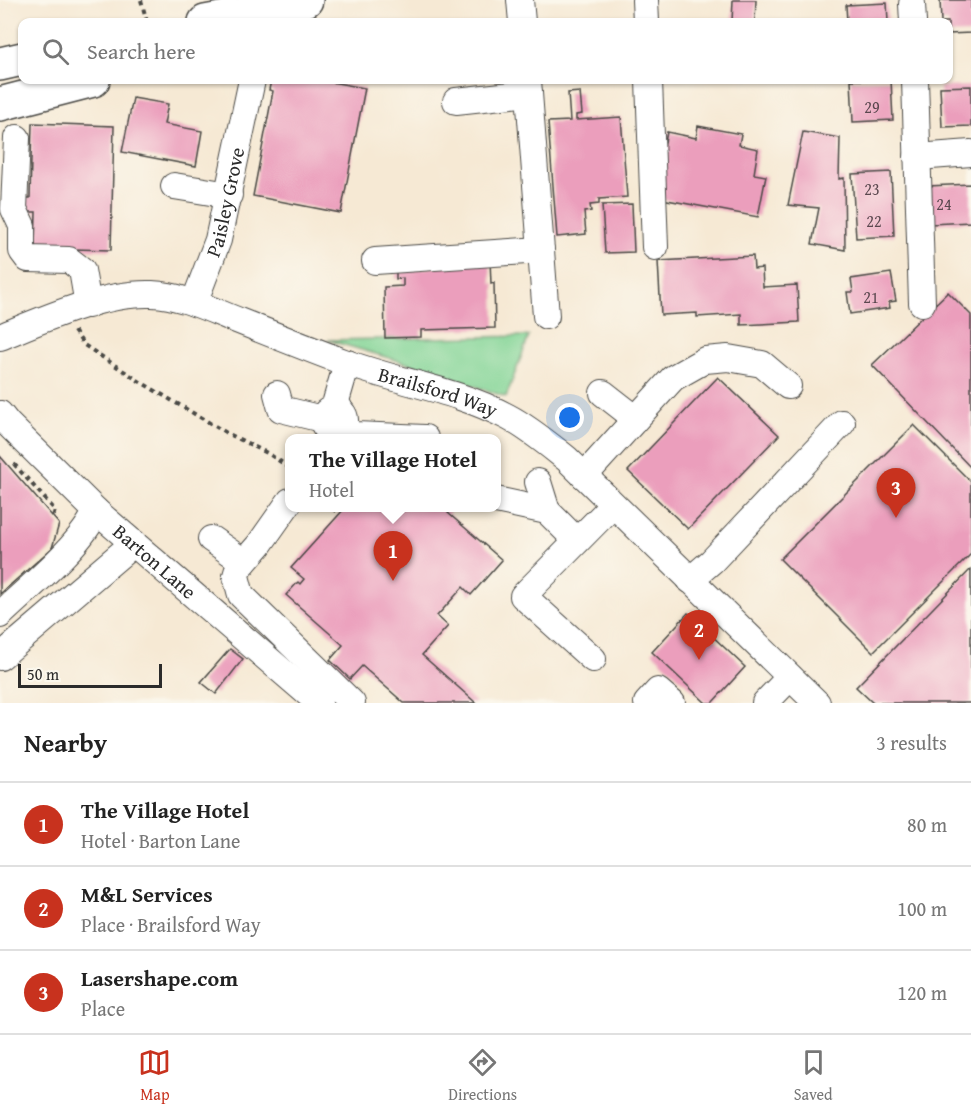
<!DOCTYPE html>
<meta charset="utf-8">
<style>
:root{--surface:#fff;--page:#f6f6f6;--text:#222;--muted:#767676;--line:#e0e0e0;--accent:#c8321e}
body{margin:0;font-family:"Gentium Book Plus",serif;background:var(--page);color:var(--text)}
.scale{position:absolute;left:18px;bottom:15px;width:144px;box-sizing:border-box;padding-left:6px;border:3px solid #2b2b2b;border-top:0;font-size:16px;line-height:21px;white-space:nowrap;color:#2b2b2b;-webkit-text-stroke:4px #fbf7ec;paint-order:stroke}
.you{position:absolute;left:570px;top:418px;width:21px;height:21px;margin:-15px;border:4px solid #fff;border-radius:50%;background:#1a73e8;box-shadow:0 0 0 9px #1a73e833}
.badge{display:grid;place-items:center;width:39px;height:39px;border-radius:50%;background:var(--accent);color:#fff;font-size:20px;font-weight:700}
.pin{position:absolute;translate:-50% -50px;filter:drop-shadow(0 2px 3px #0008)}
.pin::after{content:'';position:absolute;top:32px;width:21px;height:18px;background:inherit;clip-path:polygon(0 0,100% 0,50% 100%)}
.popup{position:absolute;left:285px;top:434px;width:216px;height:78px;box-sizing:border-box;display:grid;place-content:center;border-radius:12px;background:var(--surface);filter:drop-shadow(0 2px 4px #0005);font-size:20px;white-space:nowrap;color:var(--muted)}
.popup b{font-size:22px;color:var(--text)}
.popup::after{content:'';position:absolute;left:50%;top:100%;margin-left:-12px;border:12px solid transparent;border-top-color:var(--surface)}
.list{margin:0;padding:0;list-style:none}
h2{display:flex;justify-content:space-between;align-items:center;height:78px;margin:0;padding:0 24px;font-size:26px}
h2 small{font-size:20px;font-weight:400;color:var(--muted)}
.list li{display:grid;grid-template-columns:39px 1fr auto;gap:18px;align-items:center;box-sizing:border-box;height:84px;padding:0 24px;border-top:2px solid var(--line)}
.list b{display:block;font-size:22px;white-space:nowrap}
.list p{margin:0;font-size:20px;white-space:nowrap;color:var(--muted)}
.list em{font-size:20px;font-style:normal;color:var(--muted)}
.icon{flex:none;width:33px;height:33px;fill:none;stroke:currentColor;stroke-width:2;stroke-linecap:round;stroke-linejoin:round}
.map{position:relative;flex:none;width:971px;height:703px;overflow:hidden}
.search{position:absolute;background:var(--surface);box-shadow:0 2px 4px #0004;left:18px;right:18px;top:18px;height:66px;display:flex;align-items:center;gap:15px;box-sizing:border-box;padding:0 21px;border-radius:12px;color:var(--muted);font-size:22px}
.sheet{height:330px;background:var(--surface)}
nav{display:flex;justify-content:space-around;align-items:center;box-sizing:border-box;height:84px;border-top:2px solid var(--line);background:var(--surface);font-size:16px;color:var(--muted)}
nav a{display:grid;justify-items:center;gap:3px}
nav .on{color:var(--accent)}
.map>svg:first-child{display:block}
</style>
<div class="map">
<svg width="971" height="703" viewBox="0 0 971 703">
<rect width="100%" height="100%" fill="#fbf7ec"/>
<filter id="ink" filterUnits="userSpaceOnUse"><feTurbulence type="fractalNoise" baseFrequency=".0167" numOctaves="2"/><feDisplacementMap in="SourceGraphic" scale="12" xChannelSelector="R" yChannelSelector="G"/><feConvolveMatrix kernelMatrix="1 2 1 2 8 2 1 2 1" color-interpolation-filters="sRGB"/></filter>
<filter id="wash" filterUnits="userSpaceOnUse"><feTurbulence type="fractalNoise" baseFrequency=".008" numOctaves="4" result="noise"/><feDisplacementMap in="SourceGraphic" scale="24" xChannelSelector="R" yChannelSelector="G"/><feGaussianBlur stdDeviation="1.35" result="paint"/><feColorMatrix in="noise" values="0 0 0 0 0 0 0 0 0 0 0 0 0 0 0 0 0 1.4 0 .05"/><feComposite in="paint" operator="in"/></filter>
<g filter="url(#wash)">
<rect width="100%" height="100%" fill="#f6e9d4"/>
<polygon fill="#82d495" stroke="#568060" stroke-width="1.5" points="529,336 506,397 423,368 328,340"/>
<g id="blocks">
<g fill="#eb9ebc">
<polygon points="733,0 756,0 755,22 732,22"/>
<polygon points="940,0 971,0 971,33 948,34 948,22 941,22"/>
<polygon points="887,3 888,22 847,22 846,5"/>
<polygon points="271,80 320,80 365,88 341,213 253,196 273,91 269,90"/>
<polygon points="851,80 891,80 893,120 853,122"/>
<polygon points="971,86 971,126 942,127 940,87"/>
<polygon points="580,92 582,114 576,115 576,120 621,117 627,197 599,199 599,204 590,205 591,211 584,212 586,234 557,237 548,122 570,121 568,93"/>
<polygon points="133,98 168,104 164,124 202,131 196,166 122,152"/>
<polygon points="32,123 114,126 111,250 35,248 36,212 25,212 26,198 30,198"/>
<polygon points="698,126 741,134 739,145 758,149 754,174 766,176 758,217 662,199 660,169 667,132 696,138"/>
<polygon points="803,132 840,138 839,179 844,178 845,250 812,244 819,208 788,205"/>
<polygon points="891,172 894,236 856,238 852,174"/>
<polygon points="971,184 971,222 930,224 928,186"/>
<polygon points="632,204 634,252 605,253 602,205"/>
<polygon points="753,256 754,269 762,268 763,287 797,285 799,322 741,325 741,314 697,317 697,313 661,315 658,261"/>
<polygon points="490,260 491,284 494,283 495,328 421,330 421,337 385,338 384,287 403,286 403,278 396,279 396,272"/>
<polygon points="891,273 896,301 889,302 890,308 850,314 847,292 853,292 851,279"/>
<polygon points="948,292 971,315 971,468 872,365"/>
<polygon points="718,377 779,435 688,529 628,471"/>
<polygon points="914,425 971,482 971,554 873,652 780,559"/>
<polygon points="0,456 59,524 52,548 0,594"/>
<polygon points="345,508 453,508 448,513 502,560 471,595 463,587 437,616 448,626 422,655 476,703 404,703 362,666 350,679 330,660 343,645 286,595 298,582 300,584 304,579 291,568"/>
<polygon points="971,569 971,703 873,703 856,687"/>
<polygon points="688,613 745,667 712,703 706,703 652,652"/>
<polygon points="230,649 243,659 216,694 201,682"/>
</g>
</g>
</g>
<g filter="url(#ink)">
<use href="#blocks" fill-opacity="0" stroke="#494844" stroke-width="1.5"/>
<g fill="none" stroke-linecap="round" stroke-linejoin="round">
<g stroke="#494844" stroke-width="28">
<g id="minor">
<polyline points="520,0 522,22"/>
<polyline points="645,0 646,22"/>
<polyline points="912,4 913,22"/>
<polyline points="528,80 546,316"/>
<polyline points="649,80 655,247"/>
<polyline points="915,80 922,303"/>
<polyline points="456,101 529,93"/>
<polyline points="17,138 14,209 22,226 22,251 28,259 69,260 82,270 88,305"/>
<polyline points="917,157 971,153"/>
<polyline points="174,186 229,195"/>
<polyline points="375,261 541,250"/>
<path id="s1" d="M194,303L218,240L252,80"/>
<path id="s2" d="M0,337C44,319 104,292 152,294C182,295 211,310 239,321C274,335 309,349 344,362C398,382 457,390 508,417C529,428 548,444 567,459L817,703"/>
<polyline points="603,393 635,418"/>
<polyline points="277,394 281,409 322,419"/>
<circle cx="334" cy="420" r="11"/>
<polyline points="340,410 336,401 347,363"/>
<path id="s3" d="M0,414L8,424L96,511L319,703"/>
<polyline points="345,422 344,431 356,435 425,438"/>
<polyline points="584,476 673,378 705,360 728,358 762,364 788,386"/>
<polyline points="538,482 547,511"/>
<polyline points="496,500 547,511 577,541"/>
<polyline points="290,501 259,545 238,569 236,576 241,595 352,703"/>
<polyline points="211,539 244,562"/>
<polyline points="690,580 712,561 842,423"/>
<path d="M0,615C27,589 83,544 96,511"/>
<polyline points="0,657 134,543"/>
<polyline points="593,659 523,596 613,505"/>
<polyline points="647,703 658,691 672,703"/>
<polyline points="765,703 790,677"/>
</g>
</g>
<g stroke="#494844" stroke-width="36">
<g id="major">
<polyline points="205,22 269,10 306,0"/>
<polyline points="0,64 22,59"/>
<polyline points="0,104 93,80"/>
</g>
</g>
<g stroke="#494844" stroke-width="4" stroke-dasharray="4.5 4.5" stroke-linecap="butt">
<polyline points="141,0 147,22"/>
<polyline points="74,331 84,345 139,381 225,432 269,454 290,468"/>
<polyline points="14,464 55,510 53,517"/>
<polyline points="333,508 339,515"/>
</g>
<use href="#minor" stroke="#fff" stroke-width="26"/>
<use href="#major" stroke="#fff" stroke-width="33"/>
</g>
</g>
<g text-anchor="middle" stroke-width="5" stroke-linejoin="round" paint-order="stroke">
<g font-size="16" fill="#5b484f">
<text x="872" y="113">29</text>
<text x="872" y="195">23</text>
<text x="944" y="210">24</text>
<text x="874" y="227">22</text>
<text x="871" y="303">21</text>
</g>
<g font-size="20" fill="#2b2b2b" stroke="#fbf7ec">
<text dy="7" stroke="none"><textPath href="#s1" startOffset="106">Paisley Grove</textPath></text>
<text dy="7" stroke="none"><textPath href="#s2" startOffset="462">Brailsford Way</textPath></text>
<text dy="7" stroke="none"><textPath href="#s3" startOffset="214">Barton Lane</textPath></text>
</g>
</g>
</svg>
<div class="scale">50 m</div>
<div class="you"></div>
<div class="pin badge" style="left:393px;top:581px">1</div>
<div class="popup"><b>The Village Hotel</b>Hotel</div>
<div class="pin badge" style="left:699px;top:660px">2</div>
<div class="pin badge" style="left:896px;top:518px">3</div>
<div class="search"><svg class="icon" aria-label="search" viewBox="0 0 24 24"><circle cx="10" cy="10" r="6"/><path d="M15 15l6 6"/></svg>Search here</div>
</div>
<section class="sheet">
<h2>Nearby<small>3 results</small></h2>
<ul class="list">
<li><span class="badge">1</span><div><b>The Village Hotel</b><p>Hotel · Barton Lane</p></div><em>80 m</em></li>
<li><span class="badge">2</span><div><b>M&amp;L Services</b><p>Place · Brailsford Way</p></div><em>100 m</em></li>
<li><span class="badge">3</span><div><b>Lasershape.com</b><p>Place</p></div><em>120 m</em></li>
</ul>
</section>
<nav>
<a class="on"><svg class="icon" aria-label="map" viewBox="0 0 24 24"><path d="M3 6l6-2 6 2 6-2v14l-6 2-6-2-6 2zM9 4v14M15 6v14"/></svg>Map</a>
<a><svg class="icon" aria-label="directions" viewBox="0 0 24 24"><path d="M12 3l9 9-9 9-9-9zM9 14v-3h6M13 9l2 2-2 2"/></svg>Directions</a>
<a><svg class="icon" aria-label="saved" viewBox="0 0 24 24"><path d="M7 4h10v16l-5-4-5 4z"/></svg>Saved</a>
</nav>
